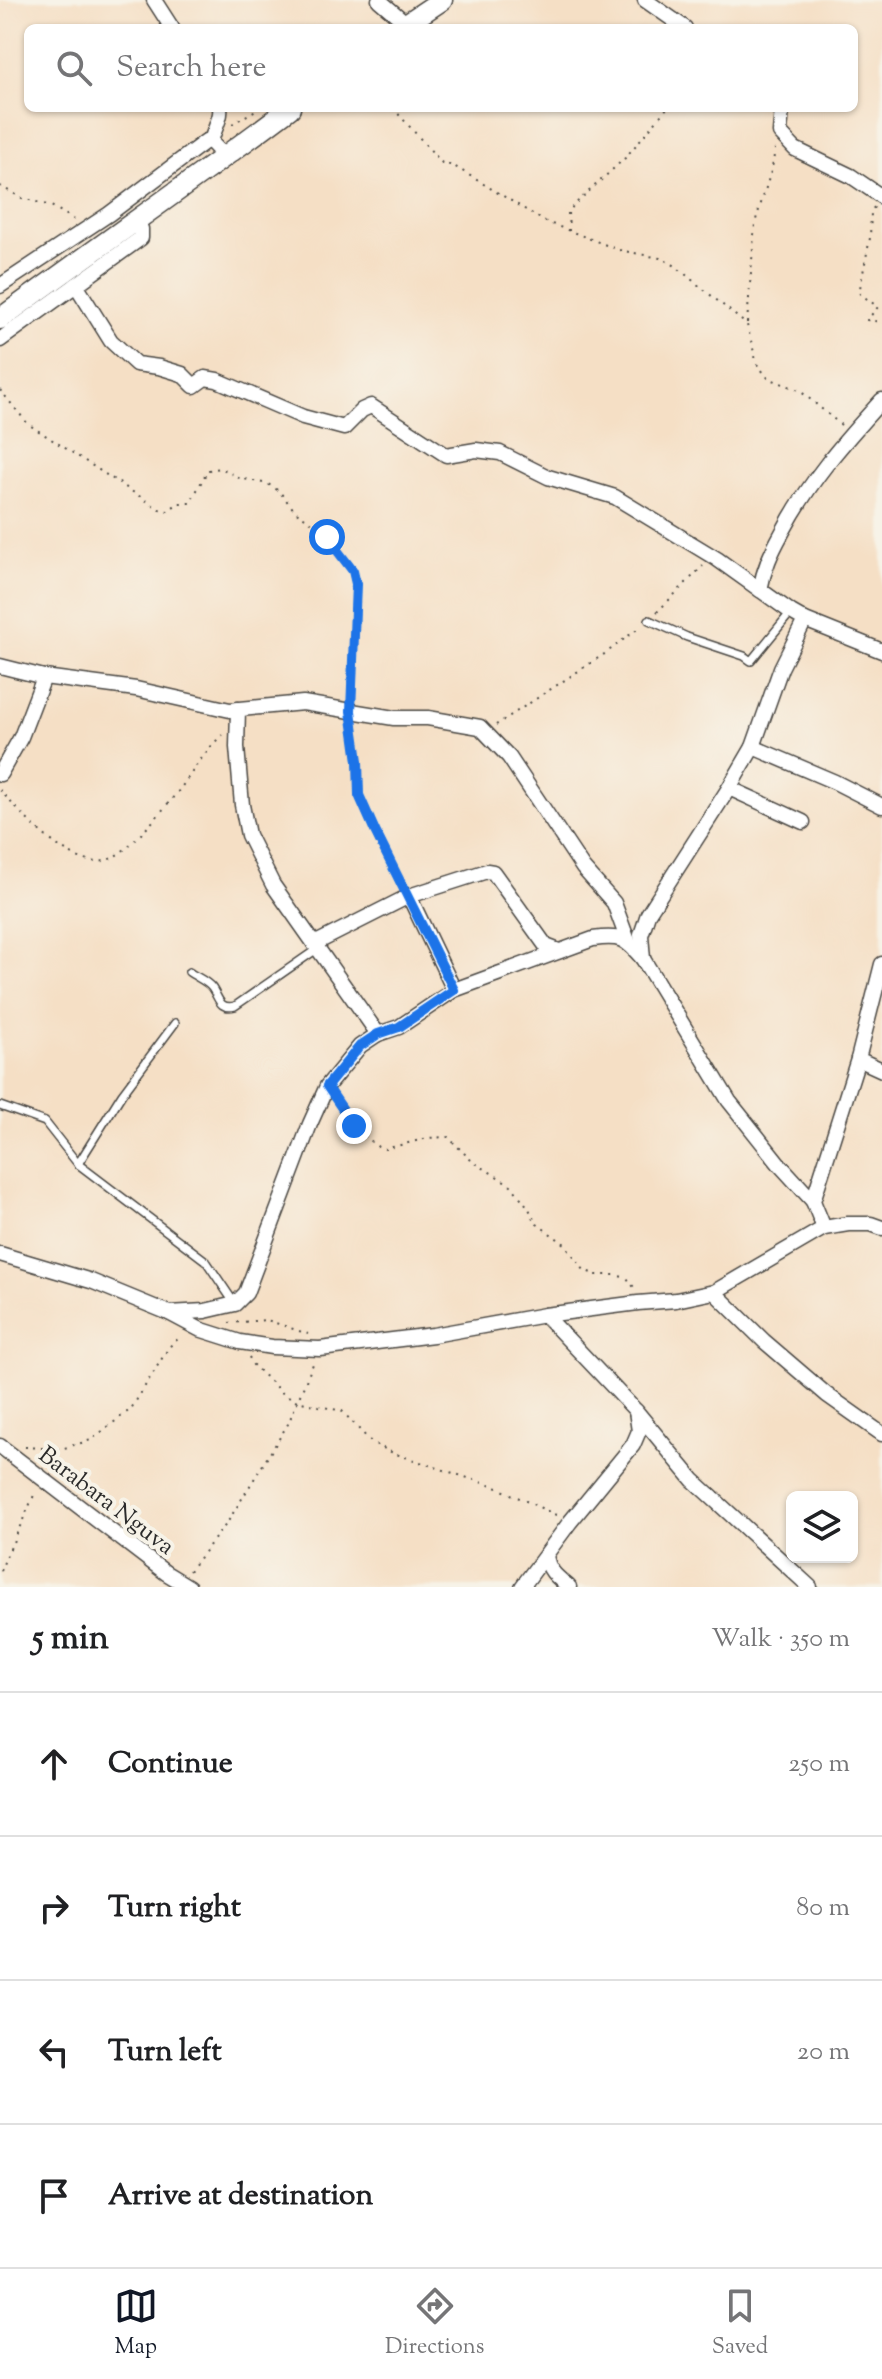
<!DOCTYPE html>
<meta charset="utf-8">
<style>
:root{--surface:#fff;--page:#f2f2f2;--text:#202124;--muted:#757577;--line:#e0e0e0;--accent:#111827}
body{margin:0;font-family:"Sorts Mill Goudy",serif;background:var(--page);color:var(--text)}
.controls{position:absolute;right:24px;bottom:24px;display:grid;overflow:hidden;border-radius:12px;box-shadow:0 2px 6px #0004}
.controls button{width:72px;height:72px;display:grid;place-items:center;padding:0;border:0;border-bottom:2px solid var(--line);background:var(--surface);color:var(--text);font:40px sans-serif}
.stop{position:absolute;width:24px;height:24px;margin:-18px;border:6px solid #1a73e8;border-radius:50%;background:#fff}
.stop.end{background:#1a73e8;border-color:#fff;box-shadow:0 2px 8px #0008}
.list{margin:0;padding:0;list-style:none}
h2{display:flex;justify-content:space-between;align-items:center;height:104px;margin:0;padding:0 32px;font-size:34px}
h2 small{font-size:26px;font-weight:400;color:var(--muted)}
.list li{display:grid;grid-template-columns:52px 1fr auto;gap:24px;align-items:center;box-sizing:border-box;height:144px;padding:0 32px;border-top:2px solid var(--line)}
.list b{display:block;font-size:30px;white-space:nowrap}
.list em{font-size:26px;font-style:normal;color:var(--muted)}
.icon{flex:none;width:44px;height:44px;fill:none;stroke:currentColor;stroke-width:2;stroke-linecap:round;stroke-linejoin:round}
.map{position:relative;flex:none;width:882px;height:1587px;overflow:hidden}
.search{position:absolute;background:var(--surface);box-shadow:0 2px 6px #0004;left:24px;right:24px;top:24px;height:88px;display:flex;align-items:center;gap:20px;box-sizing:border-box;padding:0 28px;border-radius:12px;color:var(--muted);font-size:30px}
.sheet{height:680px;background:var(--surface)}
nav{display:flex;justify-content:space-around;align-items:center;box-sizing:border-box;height:112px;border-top:2px solid var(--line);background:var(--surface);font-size:22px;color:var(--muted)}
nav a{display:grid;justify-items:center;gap:4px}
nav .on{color:var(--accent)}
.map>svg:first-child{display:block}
</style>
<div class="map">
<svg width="882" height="1587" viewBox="0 0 882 1587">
<rect width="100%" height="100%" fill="#f7f3e8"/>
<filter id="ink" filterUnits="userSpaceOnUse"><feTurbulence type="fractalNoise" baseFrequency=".0125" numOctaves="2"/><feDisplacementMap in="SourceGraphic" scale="16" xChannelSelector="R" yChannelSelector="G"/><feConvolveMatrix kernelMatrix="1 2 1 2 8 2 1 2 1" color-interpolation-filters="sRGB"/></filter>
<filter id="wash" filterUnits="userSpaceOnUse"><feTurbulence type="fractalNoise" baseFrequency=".006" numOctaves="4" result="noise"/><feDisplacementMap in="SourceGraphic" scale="32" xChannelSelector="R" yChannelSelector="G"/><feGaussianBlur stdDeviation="1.8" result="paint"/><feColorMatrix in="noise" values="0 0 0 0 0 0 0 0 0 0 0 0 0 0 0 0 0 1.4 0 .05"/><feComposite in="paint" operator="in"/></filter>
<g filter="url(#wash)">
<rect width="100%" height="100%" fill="#f5dfc5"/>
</g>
<g filter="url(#ink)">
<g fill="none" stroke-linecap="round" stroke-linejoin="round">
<g stroke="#494642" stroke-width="10">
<g id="service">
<polyline points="649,620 687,637 744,656 751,661 791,612"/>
<path d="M189,972C196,977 207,981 212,988C219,998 219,1010 235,1006L317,949"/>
<polyline points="0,1106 45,1122 78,1164 206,1261 235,1304"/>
<polyline points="78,1164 122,1094 175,1023"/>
</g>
</g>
<g stroke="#494642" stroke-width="17">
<g id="minor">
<polyline points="154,0 172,28"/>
<polyline points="379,0 407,24"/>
<polyline points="645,0 685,28"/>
<polyline points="782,108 780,133 795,149 851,176 882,197"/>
<path d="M211,142C213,131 222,117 220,108"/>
<polyline points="76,285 111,341 136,364 159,367 182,374 194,386 205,378 217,380 303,417 344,428 362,410 371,406 446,455 476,450 500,453 548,477 615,497 717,559 791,612 805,620 882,651"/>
<polyline points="0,286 109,214 206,141 211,142 225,157"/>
<polyline points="0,340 141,238 141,229 137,219"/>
<path d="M760,590C764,568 771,553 782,533C810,480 842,444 882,400"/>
<polyline points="0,666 44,677 136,689 230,710 303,703 394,718 428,718 480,727 509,757 583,868 614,903 628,941"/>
<polyline points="238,709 237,747 242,805 248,835 273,885 378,1034"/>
<polyline points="753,747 835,782 882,806"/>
<polyline points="0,774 21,737 44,677"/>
<polyline points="729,788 803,822"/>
<polyline points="409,896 454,990"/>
<polyline points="314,944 409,896 487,871 493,872 546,946 559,951"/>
<polyline points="643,959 641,935 648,914 729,788 753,747 781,668 805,620"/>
<polyline points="858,1059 882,1070"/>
<polyline points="824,1228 813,1201 858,1059 882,964"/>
<polyline points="0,1254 91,1281 169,1313 199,1329 240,1342 272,1347 320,1349 433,1335 545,1315 638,1303 676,1300 714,1292 824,1228 848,1224 871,1224 882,1228"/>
<polyline points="714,1292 764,1341 827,1395 882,1434"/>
<path d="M169,1313L205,1311L235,1304L246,1293L310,1124L327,1086L360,1046L378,1034L399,1027L454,990L593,939C620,935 625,938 643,959L729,1101L780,1165L813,1201"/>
<polyline points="545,1315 636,1411 693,1480 810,1587"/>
<polyline points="0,1446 166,1573 189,1587"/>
<path d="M546,1555C548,1571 557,1577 569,1587"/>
<polyline points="522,1587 570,1522 633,1445 639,1431 636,1411"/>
</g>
</g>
<g stroke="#494642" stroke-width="23">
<g id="secondary">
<polyline points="400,28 442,0"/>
<path d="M0,319C96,248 195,180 290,108"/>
</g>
</g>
<g stroke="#494642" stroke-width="2" stroke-dasharray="2 6" stroke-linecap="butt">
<polyline points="369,28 381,19"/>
<polyline points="393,108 442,163 454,166 544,221 619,250 660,258 674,265 747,325 757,364 768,378 799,390 841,425"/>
<polyline points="232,124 259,108"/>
<polyline points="0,186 22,198 51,206 75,220"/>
<polyline points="874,207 871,212 870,238 859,293 878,307 867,320 882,322"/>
<polyline points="569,231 568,213 573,206 625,158 667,108"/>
<polyline points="747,323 755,223 772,168 775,149"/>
<polyline points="0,390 28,424 159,509 168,511 178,503 190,503 208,470 221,468 239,478 268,484 279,491 295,511 314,524 327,537 353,571 356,584 352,695"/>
<polyline points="657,612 703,566"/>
<polyline points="353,725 358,761 359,795 375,831 403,884"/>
<polyline points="496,725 606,653 640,627"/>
<path d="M0,790C20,813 70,869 104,861C128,855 164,808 180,789C194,770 205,751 222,735"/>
<polyline points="335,1098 354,1126 378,1147 385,1149 428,1138 448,1137 472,1161 511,1185 528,1207 537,1224 565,1244 584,1270 596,1275 615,1275 627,1278 636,1290"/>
<polyline points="229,1323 267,1320 308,1334"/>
<polyline points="249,1357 253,1365 281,1392 297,1401 342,1411 371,1442 393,1453 498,1488 556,1515"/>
<polyline points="25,1447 61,1449 91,1440 131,1409 169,1347 180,1337"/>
<polyline points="0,1571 35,1493"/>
<polyline points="189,1571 227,1523 288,1424 313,1364"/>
</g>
<use href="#service" stroke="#fff" stroke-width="7"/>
<use href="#minor" stroke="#fff" stroke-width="14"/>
<use href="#secondary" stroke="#fff" stroke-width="20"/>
</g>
</g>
<g fill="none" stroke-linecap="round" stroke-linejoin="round" filter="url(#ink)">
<polyline stroke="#1a73e8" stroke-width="10" points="327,537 353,571 356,584 351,711 358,761 359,795 375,831 454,990 399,1027 378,1034 360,1046 327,1086 354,1126"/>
</g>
<g text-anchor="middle" stroke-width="8" stroke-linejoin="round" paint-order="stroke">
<g font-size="24" fill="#2b2b2b" stroke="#f7f3e8">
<text transform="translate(107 1500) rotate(37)" y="8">Barabara Nguva</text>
</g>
</g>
</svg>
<div class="controls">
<button><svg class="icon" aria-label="layers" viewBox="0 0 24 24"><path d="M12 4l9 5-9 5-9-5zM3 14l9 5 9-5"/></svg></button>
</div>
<div class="stop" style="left:327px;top:537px"></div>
<div class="stop end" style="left:354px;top:1126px"></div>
<div class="search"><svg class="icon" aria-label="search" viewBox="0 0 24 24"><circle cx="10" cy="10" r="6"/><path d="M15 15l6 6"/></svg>Search here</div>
</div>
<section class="sheet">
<h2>5 min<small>Walk · 350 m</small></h2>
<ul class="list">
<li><svg class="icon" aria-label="ahead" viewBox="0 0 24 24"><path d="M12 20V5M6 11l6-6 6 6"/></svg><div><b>Continue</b></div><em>250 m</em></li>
<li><svg class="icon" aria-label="right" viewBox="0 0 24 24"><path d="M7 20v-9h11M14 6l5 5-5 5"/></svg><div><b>Turn right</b></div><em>80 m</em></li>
<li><svg class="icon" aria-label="left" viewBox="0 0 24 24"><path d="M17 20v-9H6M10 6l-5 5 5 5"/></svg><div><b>Turn left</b></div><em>20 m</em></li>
<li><svg class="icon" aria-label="arrive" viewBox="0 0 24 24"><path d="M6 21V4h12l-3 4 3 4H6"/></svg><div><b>Arrive at destination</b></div></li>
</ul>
</section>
<nav>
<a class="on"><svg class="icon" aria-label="map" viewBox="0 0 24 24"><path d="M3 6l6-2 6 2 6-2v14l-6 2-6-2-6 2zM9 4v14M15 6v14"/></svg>Map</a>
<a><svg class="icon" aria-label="directions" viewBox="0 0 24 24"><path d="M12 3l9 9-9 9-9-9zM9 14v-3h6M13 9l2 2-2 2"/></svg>Directions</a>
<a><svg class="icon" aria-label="saved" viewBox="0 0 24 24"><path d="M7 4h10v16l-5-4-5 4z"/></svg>Saved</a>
</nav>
